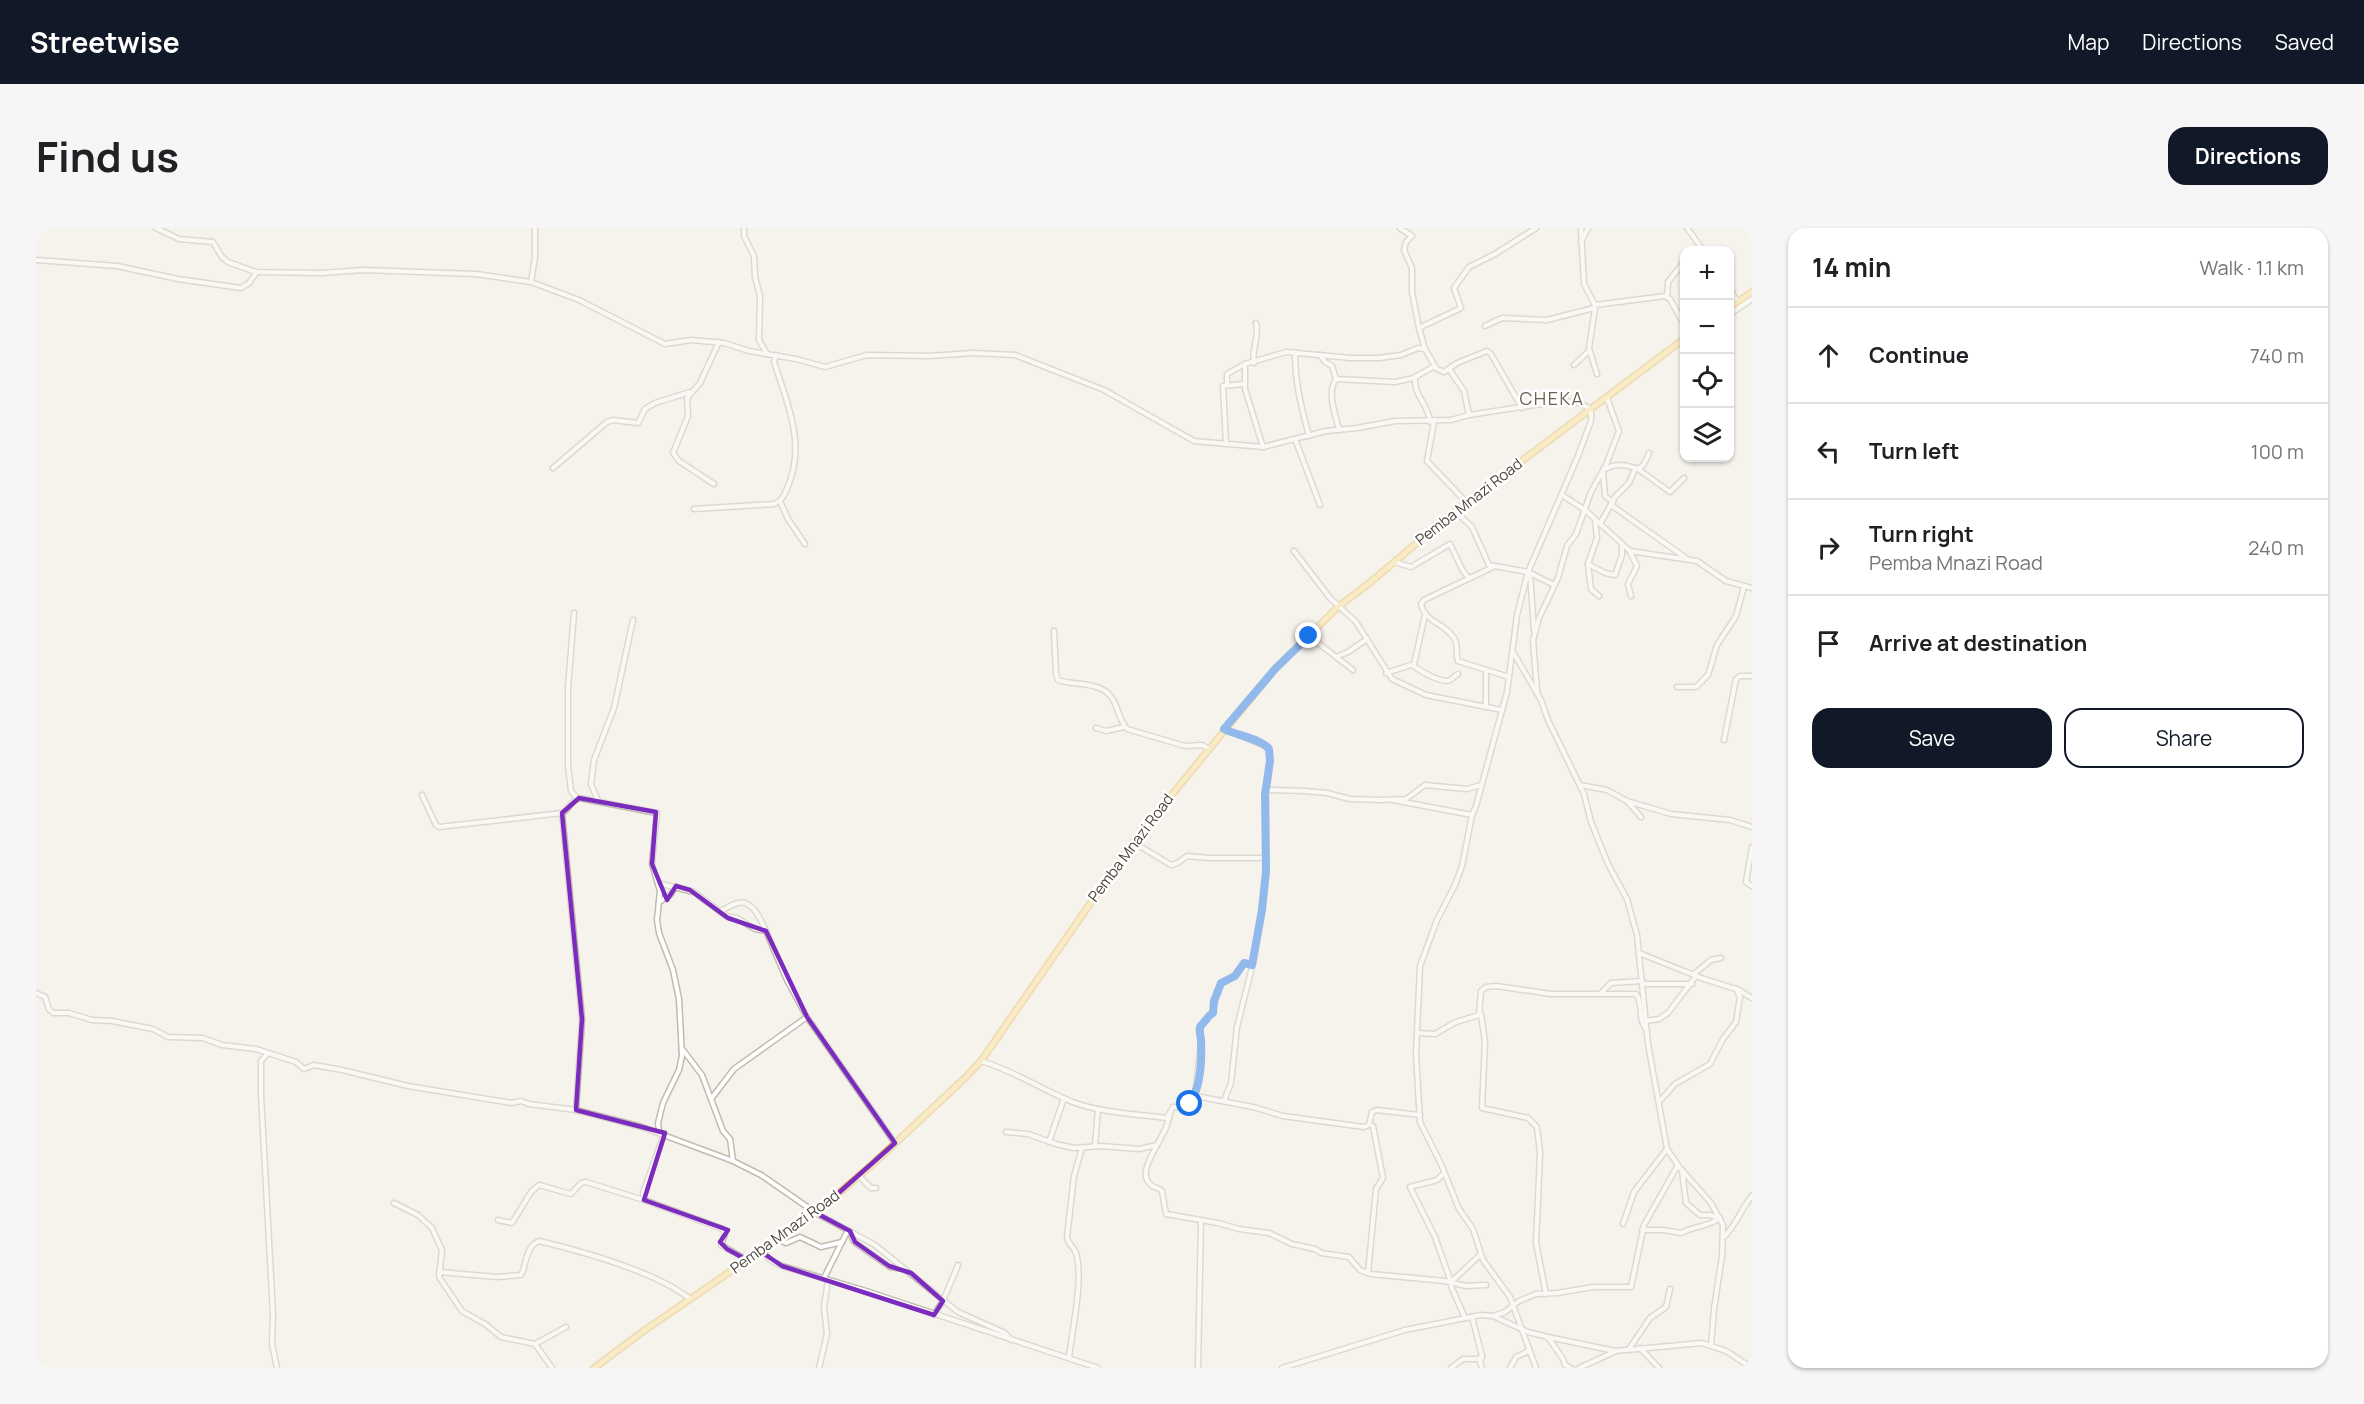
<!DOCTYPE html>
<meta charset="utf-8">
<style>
:root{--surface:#fff;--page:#f6f6f6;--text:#202124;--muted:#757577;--line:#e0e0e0;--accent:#111827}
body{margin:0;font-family:Manrope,sans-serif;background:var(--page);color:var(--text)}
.controls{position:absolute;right:18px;top:18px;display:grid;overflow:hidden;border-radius:12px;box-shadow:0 2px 4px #0004}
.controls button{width:54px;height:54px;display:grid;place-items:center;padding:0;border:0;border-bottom:2px solid var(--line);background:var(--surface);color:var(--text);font:30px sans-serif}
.stop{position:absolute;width:18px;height:18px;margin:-14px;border:4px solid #1a73e8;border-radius:50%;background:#fff}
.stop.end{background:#1a73e8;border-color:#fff;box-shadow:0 2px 6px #0008}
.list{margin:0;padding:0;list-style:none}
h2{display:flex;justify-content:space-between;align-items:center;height:78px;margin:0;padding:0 24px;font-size:26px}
h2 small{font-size:20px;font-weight:400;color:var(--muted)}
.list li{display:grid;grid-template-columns:39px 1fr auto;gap:18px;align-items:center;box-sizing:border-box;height:96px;padding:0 24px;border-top:2px solid var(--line)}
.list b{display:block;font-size:22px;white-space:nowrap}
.list p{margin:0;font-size:20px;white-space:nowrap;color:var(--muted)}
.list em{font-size:20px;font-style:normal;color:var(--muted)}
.actions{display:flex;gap:12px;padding:18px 24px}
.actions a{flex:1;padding:14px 0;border:2px solid var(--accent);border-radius:18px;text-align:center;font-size:21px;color:var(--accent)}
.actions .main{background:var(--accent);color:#fff}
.icon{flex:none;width:33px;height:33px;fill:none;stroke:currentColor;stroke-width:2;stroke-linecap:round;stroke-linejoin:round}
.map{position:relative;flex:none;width:1716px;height:1140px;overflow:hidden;border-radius:18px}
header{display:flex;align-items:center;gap:36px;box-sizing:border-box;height:84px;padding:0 30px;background:var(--accent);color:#fff}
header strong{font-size:28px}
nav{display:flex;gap:33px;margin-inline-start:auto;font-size:21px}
.intro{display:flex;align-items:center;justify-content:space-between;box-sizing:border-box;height:144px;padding:0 36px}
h1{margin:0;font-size:42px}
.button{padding:15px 27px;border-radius:18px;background:var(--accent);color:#fff;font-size:21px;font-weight:700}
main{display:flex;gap:36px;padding:0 36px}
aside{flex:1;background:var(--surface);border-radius:18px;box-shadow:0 2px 4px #0004}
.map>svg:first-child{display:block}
</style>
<header>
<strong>Streetwise</strong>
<nav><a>Map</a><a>Directions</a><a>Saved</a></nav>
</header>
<div class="intro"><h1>Find us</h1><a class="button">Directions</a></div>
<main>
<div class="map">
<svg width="1716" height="1140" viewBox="0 0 1716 1140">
<rect width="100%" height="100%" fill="#f6f3ec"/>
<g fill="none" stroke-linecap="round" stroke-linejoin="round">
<g stroke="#c2bbae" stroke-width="7">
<g id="minor">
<polyline points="120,0 143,11 177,14 186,29 192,34 220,44 285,45 327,42 440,46 495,54 543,72 629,116 655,112 688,115 713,123 760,131 789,139 831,127 893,128 937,125 979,127 1068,162 1158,213 1227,219 1290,203 1321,200 1359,193 1415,192 1433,187 1525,173 1541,174 1555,181 1555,193 1542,228 1492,344 1481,387 1471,464 1440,578 1436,587 1426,638 1419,657 1401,692 1384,738 1380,826 1384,894 1405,936 1423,981 1437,1001 1447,1032 1474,1069 1500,1140"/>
<polyline points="708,0 708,8 718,28 719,49 724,68 723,112 731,126"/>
<polyline points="1364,0 1376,8 1370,14 1368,22 1376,40 1376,64 1383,100"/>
<polyline points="1545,0 1548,56 1559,77 1629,68 1634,71 1648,96"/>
<polyline points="1651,0 1667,22"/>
<polyline points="1545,14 1552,0"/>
<polyline points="0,32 81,38 142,51 205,60 213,55 220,45"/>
<polyline points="495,54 499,29 499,0"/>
<polyline points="1694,62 1701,73"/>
<polyline points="1631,69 1632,54 1648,34"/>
<polyline points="1559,80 1553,120 1561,146"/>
<polyline points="1694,86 1716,71"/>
<polyline points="1449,98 1466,90 1511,92 1558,80"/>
<polyline points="1389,121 1383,100 1425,80 1418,60 1433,39 1459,26 1500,0"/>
<path d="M1259,124C1259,155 1265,178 1273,208"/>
<polyline points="1284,127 1289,134 1296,138 1300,151 1359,154 1378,150"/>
<path d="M1218,135C1215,121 1224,108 1220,95"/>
<polyline points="1209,136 1209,161 1227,219"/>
<polyline points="1538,137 1553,123"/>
<polyline points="1413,141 1428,163 1433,187"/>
<path d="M1300,151C1290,165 1300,187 1303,202"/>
<polyline points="1191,156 1191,146 1209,136 1250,124 1315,130 1343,130 1365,127 1382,120 1389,121 1400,140"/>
<path d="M1394,194C1393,176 1377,168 1379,149L1397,139L1408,144L1421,135L1451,123L1455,126L1486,180"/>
<polyline points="1398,194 1391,233 1431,275"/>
<polyline points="1259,211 1284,277"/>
<polyline points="1190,216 1187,158 1208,156"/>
<polyline points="517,240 571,194 577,192 602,195 609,181 619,175 654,164"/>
<polyline points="1602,241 1634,264 1648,250"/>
<polyline points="678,256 643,233 637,225 652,188 651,170 664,155 683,114"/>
<polyline points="1526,267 1549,282 1594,323 1661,333 1690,353 1716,360"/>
<polyline points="744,273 752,291 769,316"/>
<path d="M1577,274L1569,268L1567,242C1571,240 1577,237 1582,237C1601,236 1603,251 1613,225"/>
<polyline points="1575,277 1650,330"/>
<path d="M658,281L738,276C746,273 749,266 752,258C770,216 751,174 738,134L740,127"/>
<polyline points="1419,283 1436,299 1453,337 1492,344 1518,357"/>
<polyline points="1559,293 1561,310 1552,336 1555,361 1563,368"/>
<polyline points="1564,296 1579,269 1593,255 1599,241"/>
<polyline points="1258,323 1294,370 1320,394 1356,451 1390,467 1466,482"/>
<polyline points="1594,324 1601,338 1592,356 1595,368"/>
<polyline points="1358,334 1375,339 1414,316 1427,343 1432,349"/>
<polyline points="1552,336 1569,345 1579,347 1586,327 1586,317"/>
<path d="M1457,339L1388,372L1385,376C1389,395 1408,394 1418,410C1423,417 1419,425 1422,433L1473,449"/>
<polyline points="1494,346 1498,402"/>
<polyline points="538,385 532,460 532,538 535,563 541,570"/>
<path d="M1018,403L1020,446L1022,452C1039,458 1065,453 1076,470C1082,479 1083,492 1091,501L1149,518L1166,517L1173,521"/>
<polyline points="1273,408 1317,442"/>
<polyline points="1477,424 1505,472 1512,492 1548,566 1555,594 1572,636 1591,671 1601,707 1612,816 1631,921 1644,940 1675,975 1687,997 1686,1028 1678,1081 1675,1117"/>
<polyline points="1300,429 1312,424 1331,411"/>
<path d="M1376,437C1383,442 1405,456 1414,452C1417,451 1419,447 1422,446"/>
<polyline points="1450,442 1450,479"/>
<polyline points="1350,445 1378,436 1389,387"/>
<polyline points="1641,459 1660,459 1672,447 1681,417 1700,388 1708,359"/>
<polyline points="1501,463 1497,412 1503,390 1522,350 1531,318 1540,306 1555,264 1570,237 1583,203 1571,170"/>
<polyline points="1060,500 1070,503 1088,499"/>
<polyline points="1188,501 1232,519 1234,533 1231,561"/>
<polyline points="1688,512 1700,451 1704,448 1716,448"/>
<polyline points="1544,557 1571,562 1591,573 1635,586 1694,592 1716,599"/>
<path d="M386,567L400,597L403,599L526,585C534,581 535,572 543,570L621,585L616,636L624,663L621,692L623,705L637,742L643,771L646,828L643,842L627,875L622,895L623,903"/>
<polyline points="1357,572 1436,587"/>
<polyline points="562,573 555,556 558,532 578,480 597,392"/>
<polyline points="1592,574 1605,589"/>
<polyline points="526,585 546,791 540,882"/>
<polyline points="1097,614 1135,637 1142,635 1151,628 1173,630 1229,630"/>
<polyline points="1716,619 1710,654 1716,658"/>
<polyline points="622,655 658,664 690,688 701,690 719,701 730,703 751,752 771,789 859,915"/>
<polyline points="623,674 634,667 640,658"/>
<path d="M684,683C690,681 696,676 702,675C716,671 725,692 729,701"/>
<polyline points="1603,725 1668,751 1700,761 1704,769 1700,794 1687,811 1674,836 1639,856 1624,873"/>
<polyline points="1658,746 1675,732 1685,730"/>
<polyline points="1606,756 1656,756"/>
<polyline points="1701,761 1716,770"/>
<polyline points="0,765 9,769 13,781 17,785 33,785 56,792 76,793 117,801 132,809 167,810 186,817 220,821 260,834 268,841 278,837 306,842 372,858 476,875 485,873 493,876 540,882 606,899 697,933 725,947 780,985 839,1017 922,1084 969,1105 975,1112"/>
<polyline points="1564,766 1575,755 1606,753"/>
<polyline points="1445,786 1449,814 1446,880 1492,890 1501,899 1504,925 1500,1015 1510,1066"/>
<polyline points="1610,793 1623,791 1632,785 1660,748"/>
<path d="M1381,805L1399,806L1420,794L1443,787L1445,763L1450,759L1460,758L1515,766H1600C1608,776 1601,790 1610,801"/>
<polyline points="647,822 666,847 687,903 694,911 697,933"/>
<polyline points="232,825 225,833 225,867 237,1086 236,1116 241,1140"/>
<path d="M945,833C979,843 1003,860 1034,873C1064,885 1100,886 1131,890L1137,879H1149L1159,869H1165L1217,879L1247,888L1328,899L1333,897L1336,884L1341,882L1384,887"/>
<polyline points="1159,869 1165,814 1164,799 1174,787 1177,785 1178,773 1185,756 1200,747 1208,735 1216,737"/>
<polyline points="675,871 698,841 771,789"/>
<polyline points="1188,873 1195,855 1201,799 1217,735 1226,682 1230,643 1230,562 1269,563 1291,565 1314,571 1345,572 1370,571 1389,557 1431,561 1445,557"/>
<polyline points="970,904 992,906 1020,916 1038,920 1065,918 1103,921 1121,917 1130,900 1134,887"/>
<polyline points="628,906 607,965 608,972 687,1001 689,1006 685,1017 711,1032"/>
<polyline points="1013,914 1028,870"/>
<path d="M1121,917C1116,927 1104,945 1113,955C1116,959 1123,960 1126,963L1130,986L1182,995L1203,1001L1233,1005L1256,1016L1279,1021L1285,1025L1313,1029L1324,1042L1335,1046L1409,1053L1430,1058L1450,1057"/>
<polyline points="1059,918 1062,881"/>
<polyline points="1646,942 1650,975 1664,987 1675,987 1682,991"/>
<polyline points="1408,945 1401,952 1374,959 1399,1009 1415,1054"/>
<polyline points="823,948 835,960 840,960"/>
<polyline points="358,975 382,987 396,1000 406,1022 403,1049 426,1083 449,1096 465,1109 499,1116 516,1140"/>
<polyline points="462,992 476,995 495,964 503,957 535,966 545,955 550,954 608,972"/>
<polyline points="1587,996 1598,964 1631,921"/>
<path d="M1606,1002H1627L1645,1005C1658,998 1672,999 1684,990"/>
<polyline points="814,1003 817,1012 821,1016 854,1039 868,1041"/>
<path d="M1688,1009C1700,997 1705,981 1716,968"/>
<polyline points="742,1011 750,1015 764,1009 785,1019 806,1014"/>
<path d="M727,1021C730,1031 737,1034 746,1038L830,1063L1062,1140"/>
<path d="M403,1044L461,1049L485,1047C491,1036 489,1019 503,1013C545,1023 621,1044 654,1071"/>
<polyline points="1332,1045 1340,961 1347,950 1337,898"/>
<polyline points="788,1050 812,1002"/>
<polyline points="898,1087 907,1073 922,1037"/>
<polyline points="1457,1088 1469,1084 1483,1073 1500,1066 1521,1065 1557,1059 1595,1059 1608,997 1642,937"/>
<polyline points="1429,1090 1415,1058 1415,1054 1444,1027"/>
<polyline points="1512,1109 1527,1131 1529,1137 1535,1140"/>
<polyline points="499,1116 530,1099"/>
<polyline points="1604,1120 1623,1140"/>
<polyline points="1593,1121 1614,1090 1630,1079 1634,1061"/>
<path d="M1033,1130C1036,1101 1048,1051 1040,1025C1038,1019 1032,1016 1031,1009L1038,948L1046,920"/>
<polyline points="783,1140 791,1106 788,1079 792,1052"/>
<polyline points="1162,1140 1165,992"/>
<polyline points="1246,1140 1369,1102 1445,1087 1457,1088 1492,1104 1512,1109 1579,1123 1666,1115 1690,1123 1716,1140"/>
<polyline points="1415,1140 1427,1131 1443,1131 1446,1128 1436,1089"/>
<polyline points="1446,1140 1444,1134 1446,1129"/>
<polyline points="1474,1140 1480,1129 1493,1123"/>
<polyline points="1543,1140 1578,1124"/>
</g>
</g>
<g stroke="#e6c16a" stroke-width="8">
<g id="major">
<polyline points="1694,79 1716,64"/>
<polyline points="558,1140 609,1102 780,985 838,935 930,849 945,833 1097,614 1239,441 1303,378 1331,357 1419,283 1648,111"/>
</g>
</g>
<use href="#minor" stroke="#fff" stroke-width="4"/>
<use href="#major" stroke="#ffe39c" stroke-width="4.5"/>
</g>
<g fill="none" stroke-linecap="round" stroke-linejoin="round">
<path stroke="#1a73e8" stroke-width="8" d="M1154,876C1164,859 1166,833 1165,813C1165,808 1163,804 1164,799L1174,787L1177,785L1178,773L1185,755L1199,748L1208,735L1216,737L1226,682L1230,643L1229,566L1234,533L1233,521C1226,511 1200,507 1188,501L1239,441L1273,408"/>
</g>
<path d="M0 0H1716V1140H0ZM543,570L620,584L616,636L631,672L640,658L654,662L692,690L730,703L771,789L859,915L780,985L814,1003L819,1014L853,1038L875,1045L907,1073L898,1087L746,1038L724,1023L711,1032L691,1021L684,1014L692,1002L608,972L629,905L540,882L546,791L526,585Z" fill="#f6f3ec" fill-opacity=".55" fill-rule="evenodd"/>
<path fill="none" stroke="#7b2cbf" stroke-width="4.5" stroke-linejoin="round" d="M543,570L620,584L616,636L631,672L640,658L654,662L692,690L730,703L771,789L859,915L780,985L814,1003L819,1014L853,1038L875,1045L907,1073L898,1087L746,1038L724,1023L711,1032L691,1021L684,1014L692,1002L608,972L629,905L540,882L546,791L526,585Z"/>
<g text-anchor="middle" stroke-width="5" stroke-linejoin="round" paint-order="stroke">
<g font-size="15" fill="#4b4439" stroke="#fff">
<text transform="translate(1433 274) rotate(-38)" y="5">Pemba Mnazi Road</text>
<text transform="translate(1095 620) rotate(-53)" y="5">Pemba Mnazi Road</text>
<text transform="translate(749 1004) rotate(-36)" y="5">Pemba Mnazi Road</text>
</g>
<g font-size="18" letter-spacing="1.5" fill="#6e6250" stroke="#fff">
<text x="1516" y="177">CHEKA</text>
</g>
</g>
</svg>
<div class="controls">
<button>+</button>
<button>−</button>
<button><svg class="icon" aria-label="locate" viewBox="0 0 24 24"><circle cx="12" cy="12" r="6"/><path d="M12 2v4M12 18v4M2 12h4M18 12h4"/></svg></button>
<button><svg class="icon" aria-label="layers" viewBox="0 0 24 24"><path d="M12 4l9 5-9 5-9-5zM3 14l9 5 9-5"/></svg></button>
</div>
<div class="stop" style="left:1154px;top:876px"></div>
<div class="stop end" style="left:1273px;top:408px"></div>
</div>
<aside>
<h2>14 min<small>Walk · 1.1 km</small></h2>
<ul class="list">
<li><svg class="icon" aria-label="ahead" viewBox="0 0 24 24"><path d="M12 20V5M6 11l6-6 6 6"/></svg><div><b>Continue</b></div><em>740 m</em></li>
<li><svg class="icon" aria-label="left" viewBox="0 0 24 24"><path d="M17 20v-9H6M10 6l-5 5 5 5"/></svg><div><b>Turn left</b></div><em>100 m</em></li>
<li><svg class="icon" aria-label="right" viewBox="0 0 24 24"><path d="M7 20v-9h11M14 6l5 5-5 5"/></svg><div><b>Turn right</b><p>Pemba Mnazi Road</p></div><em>240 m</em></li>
<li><svg class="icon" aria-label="arrive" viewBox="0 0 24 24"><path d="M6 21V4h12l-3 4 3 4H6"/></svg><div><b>Arrive at destination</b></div></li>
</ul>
<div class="actions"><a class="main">Save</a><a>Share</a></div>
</aside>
</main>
